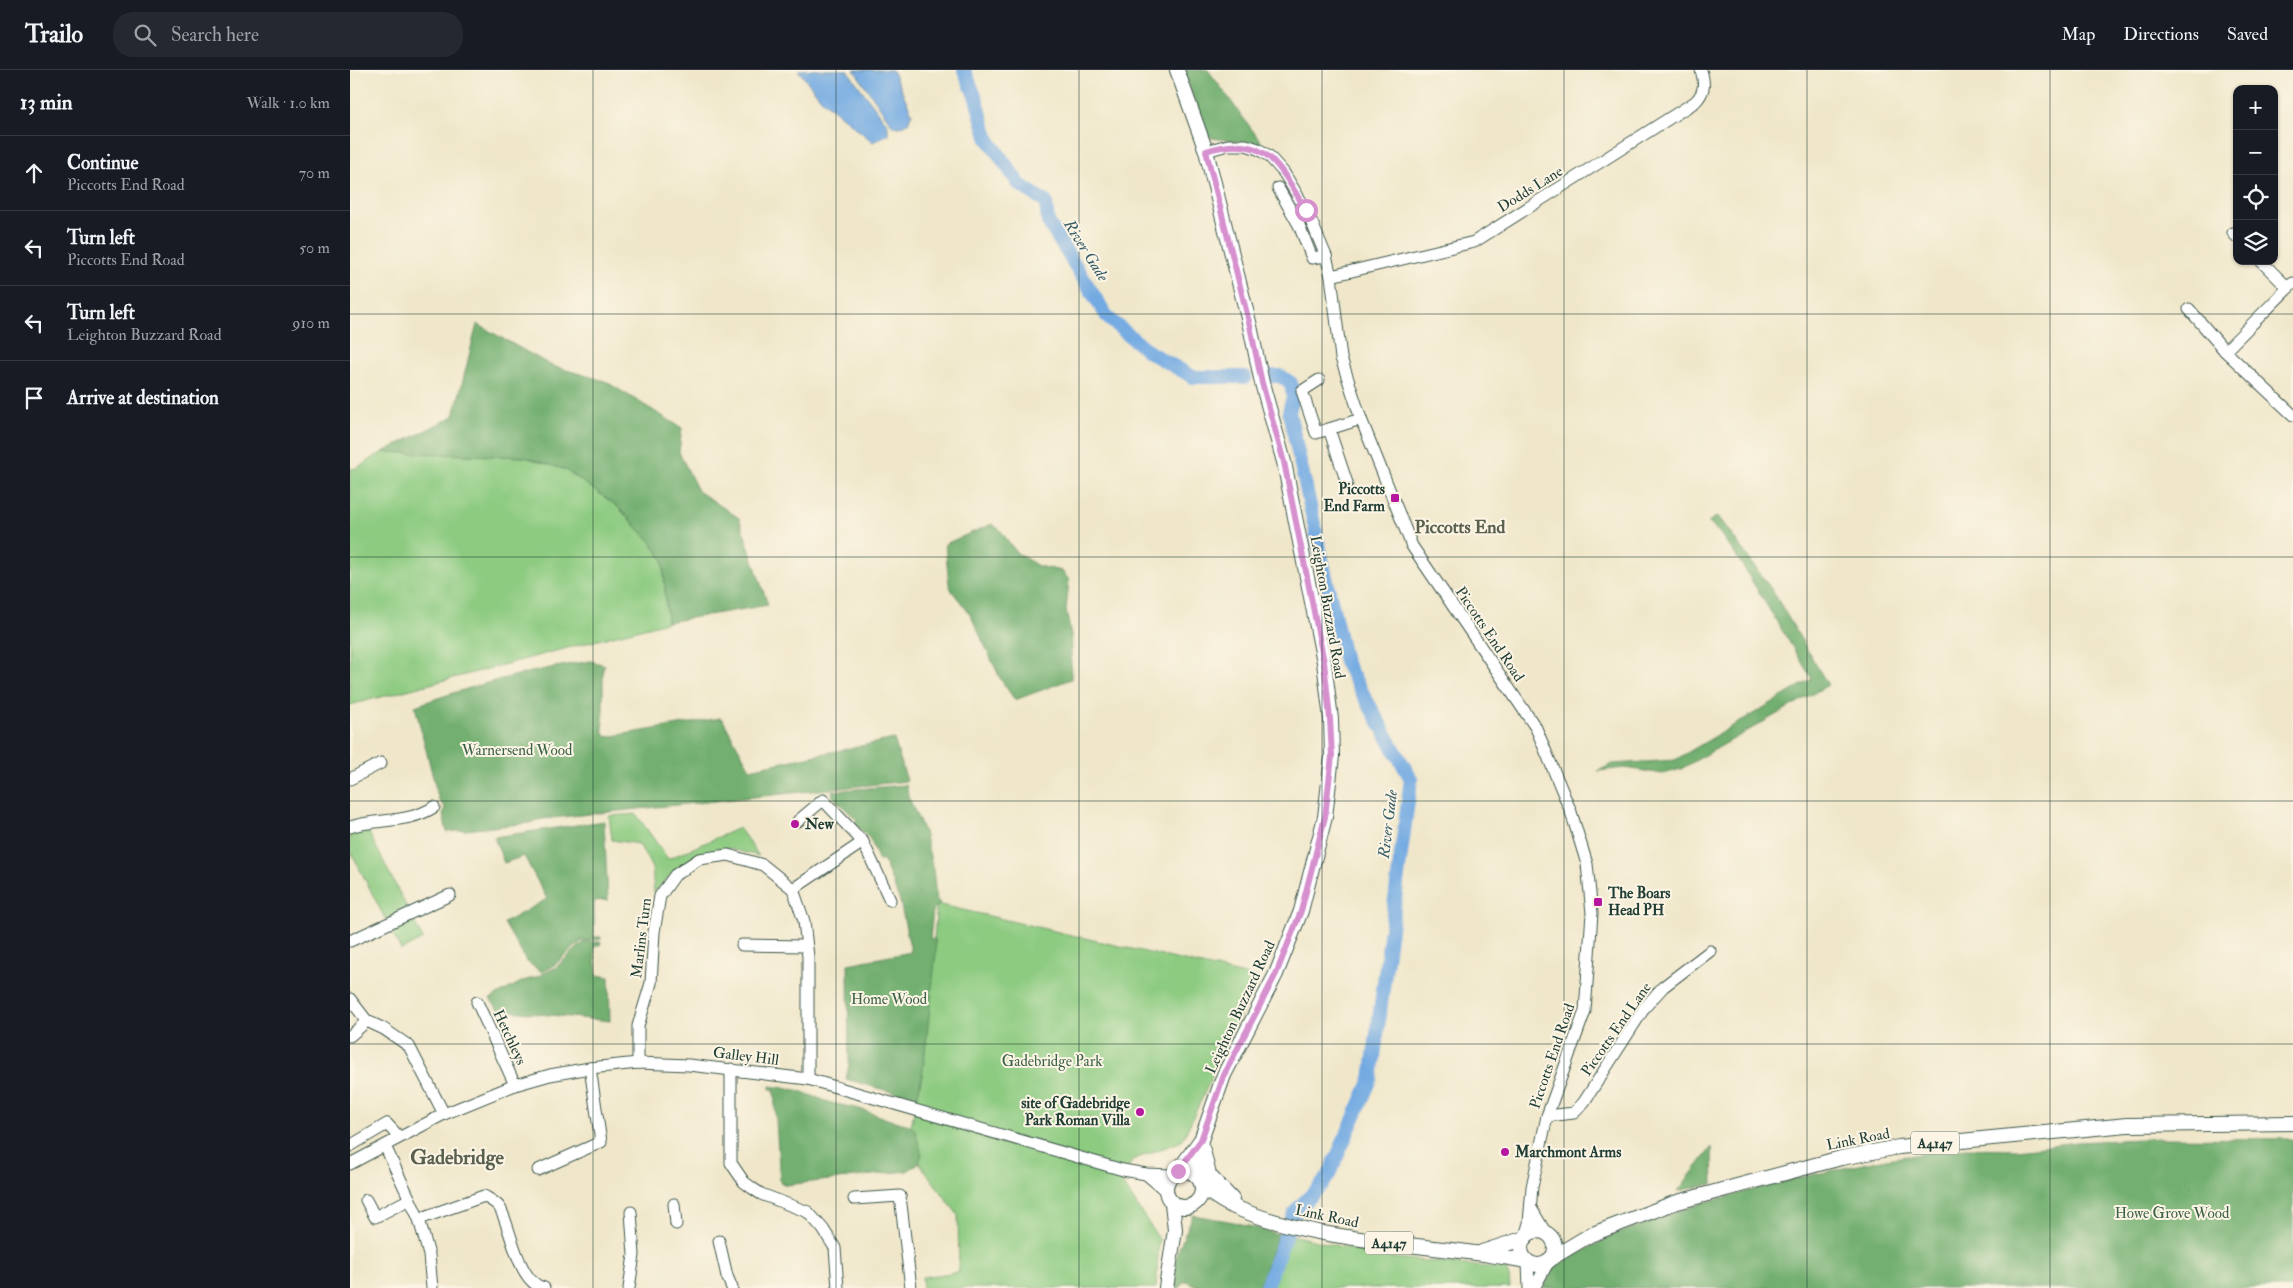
<!DOCTYPE html>
<meta charset="utf-8">
<style>
:root{--surface:#171b24;--page:#242831;--text:#f1f3f6;--muted:#9ea1a6;--line:#363941}
body{margin:0;font-family:"IM FELL Double Pica",serif;background:var(--page);color:var(--text)}
.controls{position:absolute;right:15px;top:15px;display:grid;overflow:hidden;border-radius:10px;box-shadow:0 1px 4px #0004}
.controls button{width:45px;height:45px;display:grid;place-items:center;padding:0;border:0;border-bottom:1px solid var(--line);background:var(--surface);color:var(--text);font:25px sans-serif}
.stop{position:absolute;width:15px;height:15px;margin:-11px;border:4px solid #d690ce;border-radius:50%;background:#fff}
.stop.end{background:#d690ce;border-color:#fff;box-shadow:0 1px 5px #0008}
.list{margin:0;padding:0;list-style:none}
h2{display:flex;justify-content:space-between;align-items:center;height:65px;margin:0;padding:0 20px;font-size:21px}
h2 small{font-size:16px;font-weight:400;color:var(--muted)}
.list li{display:grid;grid-template-columns:32px 1fr auto;gap:15px;align-items:center;box-sizing:border-box;height:75px;padding:0 20px;border-top:1px solid var(--line)}
.list b{display:block;font-size:19px;white-space:nowrap}
.list p{margin:0;font-size:16px;white-space:nowrap;color:var(--muted)}
.list em{font-size:16px;font-style:normal;color:var(--muted)}
.icon{flex:none;width:28px;height:28px;fill:none;stroke:currentColor;stroke-width:2;stroke-linecap:round;stroke-linejoin:round}
.map{position:relative;flex:none;width:1943px;height:1218px;overflow:hidden}
header{display:flex;align-items:center;gap:30px;box-sizing:border-box;height:70px;padding:0 25px;background:var(--surface);border-bottom:1px solid var(--line)}
header strong{font-size:24px}
nav{display:flex;gap:28px;margin-inline-start:auto;font-size:18px}
.search{width:350px;height:45px;background:var(--page);display:flex;align-items:center;gap:12px;box-sizing:border-box;padding:0 18px;border-radius:20px;color:var(--muted);font-size:19px}
main{display:flex}
aside{flex:1;background:var(--surface)}
.map>svg:first-child{display:block}
</style>
<header>
<strong>Trailo</strong>
<div class="search"><svg class="icon" aria-label="search" viewBox="0 0 24 24"><circle cx="10" cy="10" r="6"/><path d="M15 15l6 6"/></svg>Search here</div>
<nav><a>Map</a><a>Directions</a><a>Saved</a></nav>
</header>
<main>
<aside>
<h2>13 min<small>Walk · 1.0 km</small></h2>
<ul class="list">
<li><svg class="icon" aria-label="ahead" viewBox="0 0 24 24"><path d="M12 20V5M6 11l6-6 6 6"/></svg><div><b>Continue</b><p>Piccotts End Road</p></div><em>70 m</em></li>
<li><svg class="icon" aria-label="left" viewBox="0 0 24 24"><path d="M17 20v-9H6M10 6l-5 5 5 5"/></svg><div><b>Turn left</b><p>Piccotts End Road</p></div><em>50 m</em></li>
<li><svg class="icon" aria-label="left" viewBox="0 0 24 24"><path d="M17 20v-9H6M10 6l-5 5 5 5"/></svg><div><b>Turn left</b><p>Leighton Buzzard Road</p></div><em>910 m</em></li>
<li><svg class="icon" aria-label="arrive" viewBox="0 0 24 24"><path d="M6 21V4h12l-3 4 3 4H6"/></svg><div><b>Arrive at destination</b></div></li>
</ul>
</aside>
<div class="map">
<svg width="1943" height="1218" viewBox="0 0 1943 1218">
<rect width="100%" height="100%" fill="#fcf5e5"/>
<filter id="ink" filterUnits="userSpaceOnUse"><feTurbulence type="fractalNoise" baseFrequency=".02" numOctaves="2"/><feDisplacementMap in="SourceGraphic" scale="10" xChannelSelector="R" yChannelSelector="G"/><feConvolveMatrix kernelMatrix="1 2 1 2 8 2 1 2 1" color-interpolation-filters="sRGB"/></filter>
<filter id="wash" filterUnits="userSpaceOnUse"><feTurbulence type="fractalNoise" baseFrequency=".0096" numOctaves="4" result="noise"/><feDisplacementMap in="SourceGraphic" scale="20" xChannelSelector="R" yChannelSelector="G"/><feGaussianBlur stdDeviation="1.12" result="paint"/><feColorMatrix in="noise" values="0 0 0 0 0 0 0 0 0 0 0 0 0 0 0 0 0 1.4 0 .05"/><feComposite in="paint" operator="in"/></filter>
<g filter="url(#wash)">
<rect width="100%" height="100%" fill="#f0e7ca"/>
<g fill="#8dcb81" stroke="#56845a">
<polygon points="33,382 175,387 216,400 267,436 301,472 313,490 317,552 0,635 0,399 7,398"/>
<polygon points="286,744 318,789 389,758 409,786 376,778 345,787 331,795 304,822 302,798 289,774 262,770 259,746"/>
<polygon points="16,757 73,869 51,880 0,780 0,763"/>
<polygon points="587,834 908,908 832,1071 782,1090 772,1113 809,1169 806,1218 573,1218 572,1207 609,1202 608,1145 570,1094 561,1055 572,1006"/>
<polygon points="933,1163 1035,1187 1156,1199 1159,1207 1160,1218 921,1218 937,1165"/>
</g>
<g fill="#72af6f" stroke="#487652">
<polygon points="833,0 858,0 920,84 890,72 862,68 857,65"/>
<polygon points="127,254 202,296 255,311 332,358 329,382 348,421 389,448 418,535 317,552 313,490 301,472 267,436 216,400 175,387 33,382 104,346"/>
<polygon points="1368,446 1422,520 1478,615 1331,699 1313,704 1275,698 1248,701 1263,694 1325,690 1462,609 1389,490 1369,462 1358,452"/>
<polygon points="642,454 650,460 667,483 688,496 712,501 719,510 716,540 721,565 721,609 665,630 651,610 620,544 602,521 599,514 595,474"/>
<path d="M241,591L255,595L253,598V662L257,667L370,648L373,650L400,699L544,669L557,711L192,749L179,753L97,762L93,745L95,737L89,731L65,636C123,615 180,600 241,591Z"/>
<polygon points="556,715 559,728 574,762 583,799 586,828 590,834 583,840 580,869 585,869 586,882 573,1000 567,1029 496,1009 499,995 498,894 561,882 550,831 533,789 529,791 520,769 504,753 507,750 483,727 482,721"/>
<polygon points="254,751 258,830 244,831 244,867 251,867 251,869 232,871 202,897 192,902 177,892 154,853 197,829 174,786 154,793 144,767"/>
<polygon points="234,872 251,872 250,875 244,875 247,905 259,907 260,951 149,940 140,929 173,911 186,907 205,898"/>
<polygon points="420,1016 447,1020 481,1033 510,1039 540,1050 560,1055 565,1060 572,1085 568,1094 557,1101 436,1115 430,1112 424,1019 420,1019"/>
<polygon points="1811,1068 1943,1069 1943,1218 1193,1218 1205,1196 1264,1165 1352,1133 1457,1106 1536,1089 1616,1078 1667,1079 1728,1072"/>
<polygon points="1362,1077 1363,1114 1328,1121"/>
<polygon points="843,1145 884,1152 928,1164 908,1218 851,1218 836,1211 831,1214 830,1218 824,1218 827,1183"/>
</g>
<g fill="#73aae2" stroke="#49748b">
<polygon points="448,0 497,0 538,55 538,64 523,72 472,30"/>
<polygon points="504,0 542,0 562,43 558,53 549,57 543,56"/>
</g>
<g fill="none" stroke-linecap="round" stroke-linejoin="round">
<g stroke="#73aae2" stroke-width="14">
<polyline points="614,0 626,28 637,67 669,114 696,132 698,152 758,248 799,282 843,307 895,307"/>
<path d="M915,1218L944,1144C954,1129 970,1120 979,1105L1021,1009L1061,709L995,592L939,342L943,327L941,313L930,306H919"/>
</g>
</g>
</g>
<g filter="url(#ink)">
<g fill="none" stroke-linecap="round" stroke-linejoin="round">
<g stroke="#3e564a" stroke-width="13">
<g id="minor">
<polyline points="856,81 878,75 896,75 908,79 919,86 934,103 957,141 976,186 981,206 991,288 1011,349 1062,476 1186,658 1221,742 1237,794 1242,843 1235,941 1197,1046 1182,1117 1179,1153 1175,1167"/>
<polyline points="928,118 949,155 962,188 976,186"/>
<polyline points="1883,163 1887,167"/>
<polyline points="1911,191 1938,218"/>
<path d="M981,206L1124,172L1345,32C1355,22 1355,14 1351,0"/>
<polyline points="1943,213 1875,281 1943,345"/>
<polyline points="1839,239 1875,281"/>
<polyline points="969,310 952,321 966,363 1011,349"/>
<polyline points="979,359 997,413"/>
<polyline points="0,709 31,693"/>
<polyline points="448,751 473,730 513,772 540,830"/>
<path d="M0,757C28,748 58,754 84,737"/>
<polyline points="443,819 513,772"/>
<polyline points="0,871 100,825"/>
<polyline points="392,875 456,876"/>
<polyline points="0,929 17,951 34,959 59,976 94,1044"/>
<polyline points="127,932 165,1015"/>
<polyline points="0,966 17,951"/>
<polyline points="288,993 288,956 301,913 304,862 310,826 325,805 349,789 378,785 413,795 443,819 454,851 458,887 458,1009"/>
<polyline points="381,999 381,1093 394,1112 402,1118 411,1124 458,1142 473,1159 485,1178 488,1218"/>
<polyline points="1197,1046 1224,1043 1234,1032 1295,937 1313,917 1360,881"/>
<polyline points="0,1076 37,1054 49,1067"/>
<polyline points="35,1076 69,1149 79,1185 82,1218"/>
<polyline points="0,1094 94,1044 165,1015 200,1005 240,998 288,993 339,995 458,1009 773,1100 796,1104 822,1105"/>
<polyline points="188,1100 251,1072 240,998"/>
<polyline points="796,1104 816,1121"/>
<polyline points="504,1129 550,1126 561,1218"/>
<polyline points="16,1130 25,1147 60,1129"/>
<polyline points="324,1134 326,1154"/>
<polyline points="1181,1138 1197,1165"/>
<path d="M69,1149L134,1126C139,1129 147,1133 150,1138C161,1158 168,1213 194,1218"/>
<polyline points="369,1171 377,1206 382,1218"/>
<polyline points="1178,1192 1179,1218"/>
<polyline points="279,1218 284,1185 281,1142"/>
<polyline points="1184,1218 1199,1191"/>
</g>
</g>
<g stroke="#3e564a" stroke-width="16">
<g id="major">
<polyline points="827,0 856,81 900,256 912,313 934,392 974,592 981,649 982,686 975,747 951,841 926,904 874,1005 851,1070 847,1105"/>
<polyline points="853,1080 859,1105 882,1129"/>
<circle cx="834" cy="1119" r="18"/>
<polyline points="828,1101 850,1071"/>
<path d="M853,1118C862,1124 872,1132 882,1136C972,1176 1081,1172 1176,1191"/>
<circle cx="1188" cy="1178" r="17"/>
<polyline points="1132,1182 1175,1168"/>
<polyline points="1200,1189 1240,1165 1324,1133 1491,1088 1549,1077 1777,1055 1943,1053"/>
<polyline points="816,1218 825,1160 822,1133"/>
</g>
</g>
<use href="#minor" stroke="#fff" stroke-width="11"/>
<use href="#major" stroke="#fff" stroke-width="14"/>
</g>
</g>
<g fill="none" stroke-linecap="round" stroke-linejoin="round" filter="url(#ink)">
<path stroke="#d690ce" stroke-width="6" d="M828,1101L851,1070L874,1005L926,904L951,841L975,747L982,686L980,649L974,592L934,392L912,313L900,256L856,81C917,62 929,96 956,140"/>
</g>
<path fill="none" stroke="#1f3d34" stroke-width="1" stroke-opacity="0.55" d="M243,0V1218M486,0V1218M729,0V1218M972,0V1218M1214,0V1218M1457,0V1218M1700,0V1218M0,244H1943M0,487H1943M0,731H1943M0,974H1943"/>
<g fill="#b5179e" stroke="#fcf5e5" stroke-width="2">
<rect x="1040" y="423" width="10" height="10" rx="2.5"/>
<circle cx="445" cy="754" r="5"/>
<rect x="1243" y="827" width="10" height="10" rx="2.5"/>
<circle cx="790" cy="1042" r="5"/>
<circle cx="1155" cy="1082" r="5"/>
</g>
<g text-anchor="middle" stroke-width="4" stroke-linejoin="round" paint-order="stroke">
<g fill="#fcf5e5" stroke="#617469" stroke-width="1">
<rect x="1561" y="1061.5" width="48" height="23" rx="4"/>
<rect x="1015" y="1161.5" width="48" height="23" rx="4"/>
</g>
<g font-size="14" font-weight="bold" fill="#1f3d34">
<text x="1585" y="1078">A4147</text>
<text x="1039" y="1178">A4147</text>
</g>
<g font-size="15" fill="#1f3d34" stroke="#fcf5e5">
<text transform="translate(1180 119) rotate(-32)" y="5">Dodds Lane</text>
<text transform="translate(978 537) rotate(80)" y="5">Leighton Buzzard Road</text>
<text transform="translate(1140 564) rotate(56)" y="5">Piccotts End Road</text>
<text transform="translate(291 868) rotate(-83)" y="5">Marlins Turn</text>
<text transform="translate(890 937) rotate(-65)" y="5">Leighton Buzzard Road</text>
<text transform="translate(1266 959) rotate(-55)" y="5">Piccotts End Lane</text>
<text transform="translate(160 967) rotate(65)" y="5">Hetchleys</text>
<text transform="translate(396 986) rotate(7)" y="5">Galley Hill</text>
<text transform="translate(1202 986) rotate(-71)" y="5">Piccotts End Road</text>
<text transform="translate(1508 1069) rotate(-11)" y="5">Link Road</text>
<text transform="translate(977 1146) rotate(12)" y="5">Link Road</text>
</g>
<g font-size="15" font-weight="bold" fill="#1f3d34" stroke="#fcf5e5" text-anchor="start">
<text x="1035" y="424" text-anchor="end">Piccotts<tspan x="1035" dy="17">End Farm</tspan></text>
<text x="455" y="759">New</text>
<text x="1258" y="828">The Boars<tspan x="1258" dy="17">Head PH</tspan></text>
<text x="780" y="1038" text-anchor="end">site of Gadebridge<tspan x="780" dy="17">Park Roman Villa</tspan></text>
<text x="1165" y="1087">Marchmont Arms</text>
</g>
<g font-size="15" fill="#3a6047" stroke="#fcf5e5">
<text x="167" y="685">Warnersend Wood</text>
<text x="539" y="934">Home Wood</text>
<text x="702" y="996">Gadebridge Park</text>
<text x="1822" y="1148">Howe Grove Wood</text>
</g>
<g font-size="16" font-style="italic" fill="#385e68" stroke="#fcf5e5">
<text transform="translate(737 180) rotate(58)" y="6">River Gade</text>
<text transform="translate(1037 754) rotate(-83)" y="6">River Gade</text>
</g>
<g font-size="18" font-weight="bold" fill="#5a604e" stroke="#fcf5e5">
<text x="1110" y="463">Piccotts End</text>
</g>
<g font-size="20" font-weight="bold" fill="#5a604e" stroke="#fcf5e5">
<text x="107" y="1094">Gadebridge</text>
</g>
</g>
</svg>
<div class="controls">
<button>+</button>
<button>−</button>
<button><svg class="icon" aria-label="locate" viewBox="0 0 24 24"><circle cx="12" cy="12" r="6"/><path d="M12 2v4M12 18v4M2 12h4M18 12h4"/></svg></button>
<button><svg class="icon" aria-label="layers" viewBox="0 0 24 24"><path d="M12 4l9 5-9 5-9-5zM3 14l9 5 9-5"/></svg></button>
</div>
<div class="stop" style="left:956px;top:140px"></div>
<div class="stop end" style="left:828px;top:1101px"></div>
</div>
</main>
